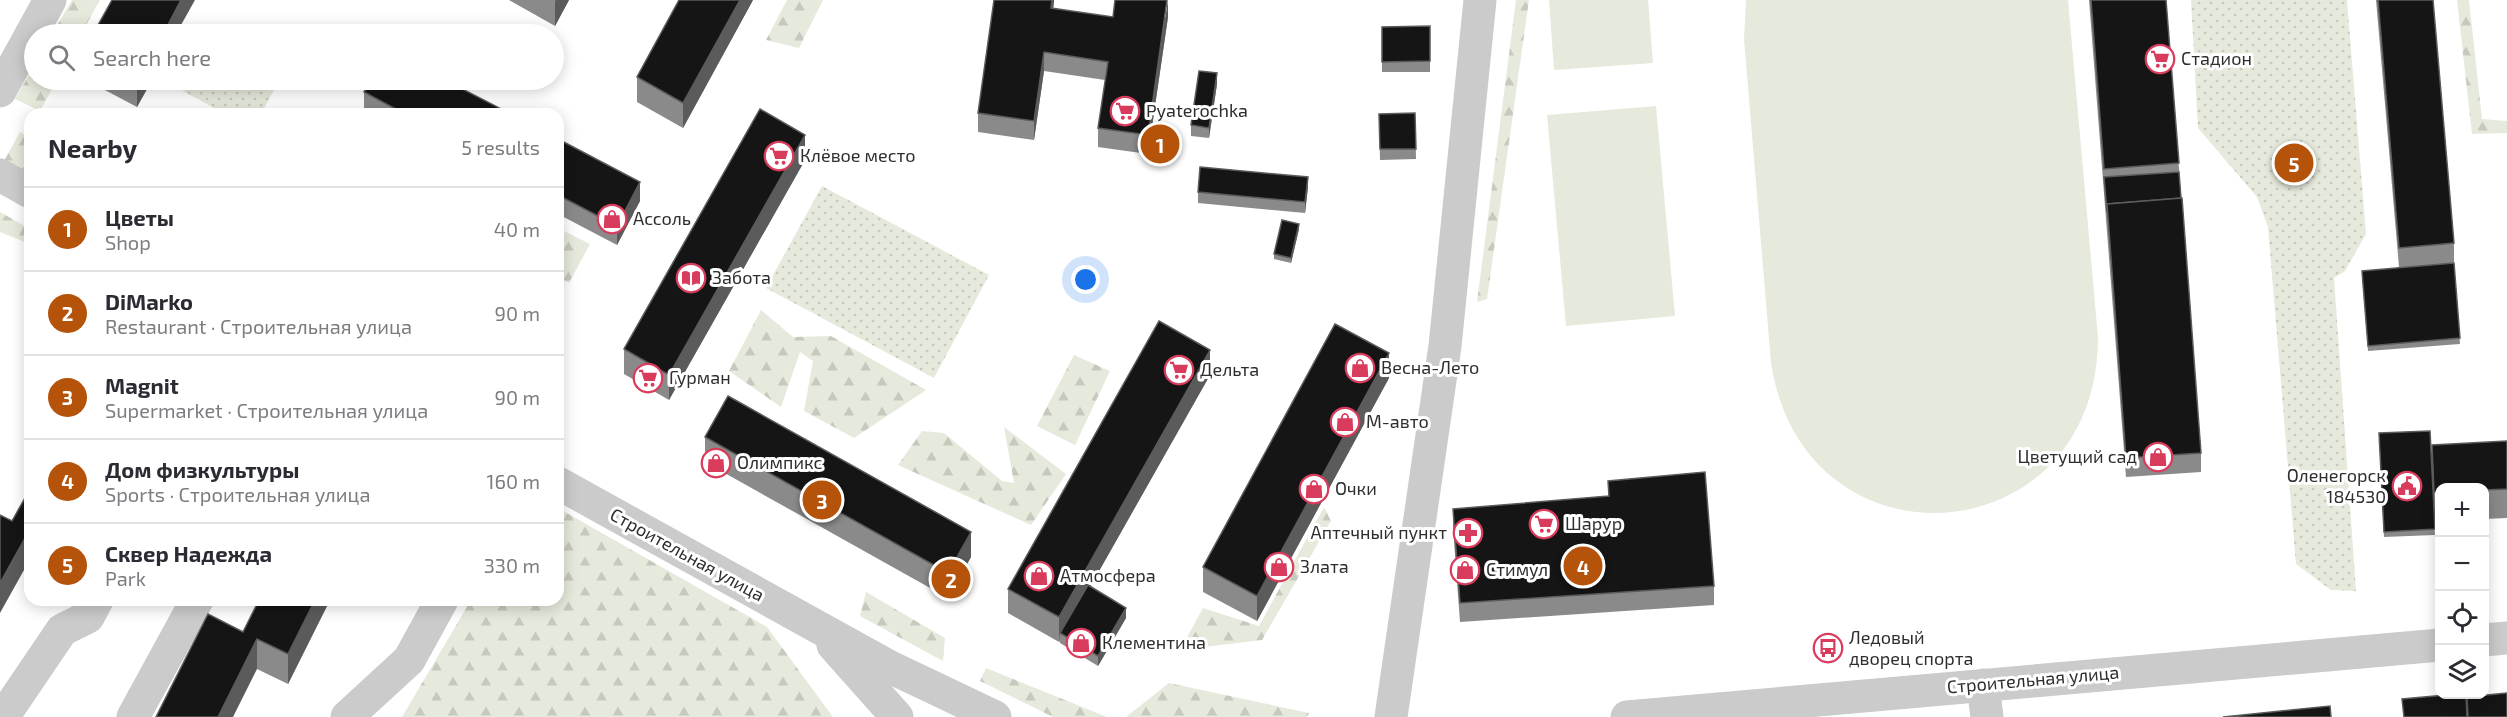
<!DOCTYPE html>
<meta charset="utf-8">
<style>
:root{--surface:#fff;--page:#f7f7f7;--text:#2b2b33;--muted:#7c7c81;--line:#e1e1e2;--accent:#b45309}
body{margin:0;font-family:"Exo 2",sans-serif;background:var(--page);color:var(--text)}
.controls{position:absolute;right:18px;bottom:18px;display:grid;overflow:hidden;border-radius:12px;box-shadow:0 3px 15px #0003}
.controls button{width:54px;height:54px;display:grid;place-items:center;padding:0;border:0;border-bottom:2px solid var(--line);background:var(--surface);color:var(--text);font:30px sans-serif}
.you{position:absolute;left:1086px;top:280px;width:21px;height:21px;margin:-15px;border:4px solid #fff;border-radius:50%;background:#1a73e8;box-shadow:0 0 0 9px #1a73e833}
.badge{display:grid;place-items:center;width:39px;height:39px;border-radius:50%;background:var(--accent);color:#fff;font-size:20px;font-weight:700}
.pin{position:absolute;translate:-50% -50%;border:3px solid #fff;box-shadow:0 2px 6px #0006}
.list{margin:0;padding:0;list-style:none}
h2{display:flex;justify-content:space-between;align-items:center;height:78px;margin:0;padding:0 24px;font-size:26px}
h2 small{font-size:20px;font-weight:400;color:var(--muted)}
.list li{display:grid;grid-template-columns:39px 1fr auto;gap:18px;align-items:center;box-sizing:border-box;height:84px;padding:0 24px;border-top:2px solid var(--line)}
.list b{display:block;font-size:22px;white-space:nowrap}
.list p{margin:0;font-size:20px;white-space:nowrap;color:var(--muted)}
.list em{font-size:20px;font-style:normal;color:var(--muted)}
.icon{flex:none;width:33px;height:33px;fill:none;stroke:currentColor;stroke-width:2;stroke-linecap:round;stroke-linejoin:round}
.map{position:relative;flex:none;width:2507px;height:717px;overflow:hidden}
.search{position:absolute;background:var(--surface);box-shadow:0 3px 15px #0003;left:24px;top:24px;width:540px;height:66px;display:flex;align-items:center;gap:15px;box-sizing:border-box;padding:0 21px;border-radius:33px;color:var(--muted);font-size:22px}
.panel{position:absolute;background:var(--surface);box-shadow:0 3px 15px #0003;left:24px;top:108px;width:540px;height:498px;border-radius:18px}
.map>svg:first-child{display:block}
</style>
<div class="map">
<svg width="2507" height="717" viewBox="0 0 2507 717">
<defs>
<pattern id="grass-dots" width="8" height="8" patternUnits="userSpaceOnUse" patternTransform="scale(1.5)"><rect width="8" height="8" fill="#e6eadc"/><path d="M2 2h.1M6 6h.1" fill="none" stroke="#c6c9bd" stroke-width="1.8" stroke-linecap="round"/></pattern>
<pattern id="forest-firs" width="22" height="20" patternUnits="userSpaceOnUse" patternTransform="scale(1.5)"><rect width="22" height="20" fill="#e6eadc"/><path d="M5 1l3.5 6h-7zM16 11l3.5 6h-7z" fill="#c6c9bd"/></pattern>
</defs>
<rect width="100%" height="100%" fill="#fff"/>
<g fill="url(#grass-dots)">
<polygon points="2191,0 2347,0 2366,234 2345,271 2334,278 2356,591 2331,590 2296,564 2268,227 2257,197 2198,128"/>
<polygon points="189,80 279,80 261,114 225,114 183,91"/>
<polygon points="822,186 989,275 934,378 766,288"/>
</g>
<g fill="url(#forest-firs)">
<polygon points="72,0 100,0 81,34 52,34"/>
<polygon points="787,0 823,0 799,48 766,40"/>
<polygon points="1516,0 1529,0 1487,299 1477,302"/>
<polygon points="2457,0 2469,0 2482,119 2507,121 2507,133 2472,134"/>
<polygon points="34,66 34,80 57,80 40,111 15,99"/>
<polygon points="20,132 30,138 30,176 4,161"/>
<polygon points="0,212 30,229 30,244 0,232"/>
<polygon points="558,228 590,244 569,283 558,277"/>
<polygon points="761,310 793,337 831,336 926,390 854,438 804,411 813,361 800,352 781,407 729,371"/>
<polygon points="1074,355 1110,371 1075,445 1037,426"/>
<polygon points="1004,427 1066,474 1031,525 898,465 922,431 944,433 1002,481 1014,483"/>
<polygon points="1324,507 1331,521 1262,640 1180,650 1203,608 1259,626"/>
<polygon points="558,508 767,627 833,717 402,717 471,600 558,600"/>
<polygon points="866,592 945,638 943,661 860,616"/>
<polygon points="986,668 1107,717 1053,717 980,681"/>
<polygon points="1169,683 1309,713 1307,717 1126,717"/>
</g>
<g fill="#e6eadc">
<polygon points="1549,0 1648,0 1653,63 1554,70"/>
<path d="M1746,0H2068L2098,338C2097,556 1804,577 1771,363L1744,39Z"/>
<polygon points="1656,106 1675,316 1566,326 1547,115"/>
</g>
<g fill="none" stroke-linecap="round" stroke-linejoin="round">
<g stroke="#cbcbcb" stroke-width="33">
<polyline points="0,91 50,0"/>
<polyline points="0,175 30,192"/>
<polyline points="558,483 890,667 995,717"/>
<polyline points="2484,640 2507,638"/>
<polyline points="833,645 897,717"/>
<polyline points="1983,685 1987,717"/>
<polyline points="3,717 62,630 88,617 97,600"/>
<polyline points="133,717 197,600"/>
<polyline points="347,717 409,660 442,600"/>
<polyline points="1391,717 1445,346 1480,0"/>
<polyline points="1627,717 2440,645"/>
</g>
</g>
<g fill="#8a8a8a">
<polygon points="509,0 569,0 555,26"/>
<polygon points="753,0 683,128 637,102 637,77"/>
<polygon points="1054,0 1053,9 1113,17 1168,17 1148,154 1098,147 1098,128 1105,80 1044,71 1034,140 978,132 978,113"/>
<polygon points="2089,0 2166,0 2201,453 2201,472 2126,477"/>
<polygon points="2376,0 2433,0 2454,243 2454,263 2460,344 2368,351 2362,276 2399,267"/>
<polygon points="1430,26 1430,72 1382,72 1382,27"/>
<polygon points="86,80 152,80 137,107"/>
<polygon points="1217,84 1209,138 1191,136 1191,125"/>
<polygon points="364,92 511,114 369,114 364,111"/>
<polygon points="1415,113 1416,159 1380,160 1379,114"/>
<polygon points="1167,136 1164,152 1153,151 1153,146"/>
<polygon points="558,139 640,201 617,245 558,214"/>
<polygon points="805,160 669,400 624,374 624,349"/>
<polygon points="1308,187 1305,213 1198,203 1198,192"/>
<polygon points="1299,229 1291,263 1274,259 1274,254"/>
<polygon points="1210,375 1090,586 1126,618 1098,666 1060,643 1060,641 1059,642 1008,613 1008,589"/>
<polygon points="1389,378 1257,621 1203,592 1203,567"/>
<polygon points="2379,433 2432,473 2432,445 2507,441 2507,518 2484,519 2484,488 2439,488 2439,521 2434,522 2435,535 2384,537"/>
<polygon points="705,437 971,557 948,598 705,462"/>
<polygon points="1608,481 1714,586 1714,605 1460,622 1453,528 1453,509 1608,496"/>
<polygon points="30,489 30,561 12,521"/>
<polygon points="330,600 288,684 257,669 243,632"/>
</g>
<g fill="#5b5b5b">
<polygon points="181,0 195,0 176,34 163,34"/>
<polygon points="556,0 569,0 555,26 555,1"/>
<polygon points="740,0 753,0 683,128 683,103"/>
<polygon points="1052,0 1054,0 1054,2 1051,27 1051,8"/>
<polygon points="1168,0 1168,17 1148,154 1148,135"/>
<polygon points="1044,52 1044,71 1034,140 1034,121"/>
<polygon points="1217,73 1217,84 1209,138 1209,128"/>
<polygon points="139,80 152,80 137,107 137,83"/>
<polygon points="805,135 805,160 669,400 669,375"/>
<polygon points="1308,177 1308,187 1305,213 1305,202"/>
<polygon points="640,182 640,201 617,245 617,226"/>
<polygon points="1299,224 1299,229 1291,263 1291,258"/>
<polygon points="1210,350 1210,375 1063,635 1060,633 1059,642 1059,617"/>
<polygon points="1389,353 1389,378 1257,621 1257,596"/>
<polygon points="29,531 29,561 0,613 0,583"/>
<polygon points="971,532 971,557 948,598 948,573"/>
<polygon points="315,600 330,600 288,684 288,654"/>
<polygon points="1126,608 1126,618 1098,666 1098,656"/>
<polygon points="257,639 257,669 233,717 218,717"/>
</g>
<g fill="#151515" stroke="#5b5b5b" stroke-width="1.5">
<polygon points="112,0 181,0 163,34 93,34"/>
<polygon points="679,0 740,0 683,103 637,77"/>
<polygon points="994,0 1052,0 1051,8 1113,17 1115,0 1167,0 1148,135 1098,128 1108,62 1044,52 1034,121 978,113"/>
<polygon points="2091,0 2166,0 2179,163 2104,169"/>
<polygon points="2378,0 2433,0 2454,243 2399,248"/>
<polygon points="1430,26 1430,61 1382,62 1382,27"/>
<polygon points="1199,71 1217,73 1209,128 1191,125"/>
<polygon points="371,80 445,80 511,114 405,114 364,92"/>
<polygon points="760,109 805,135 669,375 624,349"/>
<polygon points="1415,113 1416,149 1380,149 1379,114"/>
<polygon points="1155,129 1167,131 1164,147 1153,146"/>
<polygon points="558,139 640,182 617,226 558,195"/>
<polygon points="1200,167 1308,177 1305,202 1198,192"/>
<polygon points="2179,172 2181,198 2107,204 2107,212 2104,177"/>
<polygon points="2182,198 2201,453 2126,458 2107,204"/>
<polygon points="1282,220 1299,224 1291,258 1274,254"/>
<polygon points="2454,263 2460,338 2368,346 2362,271"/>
<polygon points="1159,321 1210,350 1059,617 1008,589"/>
<polygon points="1335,324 1389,353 1257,596 1203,567"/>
<polygon points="728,396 971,532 948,573 705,437"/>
<polygon points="2430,431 2435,529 2384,532 2379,433"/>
<polygon points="2507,441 2507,489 2484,490 2484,488 2439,488 2439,492 2434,492 2432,445"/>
<polygon points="1705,472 1714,586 1460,603 1453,509 1609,496 1608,481"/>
<polygon points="30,489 30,532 29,531 0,583 0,515 12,521"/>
<polygon points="1088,585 1126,608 1098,656 1060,633"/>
<polygon points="259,600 315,600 288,654 257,639 218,717 156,717 208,614 243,632"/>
<polygon points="2507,693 2507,717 2468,717 2467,697"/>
<polygon points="2457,694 2466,694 2467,717 2404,717 2402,699"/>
<polygon points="2330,706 2331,717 2223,717"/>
</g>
<defs>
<g id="supermarket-ring" transform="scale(1.5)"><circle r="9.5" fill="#fff" stroke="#d93b5c" stroke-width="1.5"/><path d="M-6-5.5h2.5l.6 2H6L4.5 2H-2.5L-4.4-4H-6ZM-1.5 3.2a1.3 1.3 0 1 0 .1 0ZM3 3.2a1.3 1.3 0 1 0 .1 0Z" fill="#d93b5c"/></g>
<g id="shop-ring" transform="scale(1.5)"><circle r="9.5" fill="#fff" stroke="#d93b5c" stroke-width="1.5"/><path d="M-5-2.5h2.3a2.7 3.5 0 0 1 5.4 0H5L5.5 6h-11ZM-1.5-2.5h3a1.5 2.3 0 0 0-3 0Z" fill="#d93b5c"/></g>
<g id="library-ring" transform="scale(1.5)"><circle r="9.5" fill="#fff" stroke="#d93b5c" stroke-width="1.5"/><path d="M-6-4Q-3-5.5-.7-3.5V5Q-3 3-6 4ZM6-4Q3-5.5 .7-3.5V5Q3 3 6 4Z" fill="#d93b5c"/></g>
<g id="civic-ring" transform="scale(1.5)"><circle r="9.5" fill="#fff" stroke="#d93b5c" stroke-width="1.5"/><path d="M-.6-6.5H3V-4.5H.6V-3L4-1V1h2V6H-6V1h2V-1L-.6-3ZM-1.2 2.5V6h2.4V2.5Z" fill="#d93b5c"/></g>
<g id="pharmacy-ring" transform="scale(1.5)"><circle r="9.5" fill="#fff" stroke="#d93b5c" stroke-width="1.5"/><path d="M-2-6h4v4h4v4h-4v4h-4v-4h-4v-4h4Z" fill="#d93b5c"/></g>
<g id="bus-ring" transform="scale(1.5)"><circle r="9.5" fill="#fff" stroke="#d93b5c" stroke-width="1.5"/><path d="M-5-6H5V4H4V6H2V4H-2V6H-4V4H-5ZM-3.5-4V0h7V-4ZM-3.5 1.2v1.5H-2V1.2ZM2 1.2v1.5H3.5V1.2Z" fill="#d93b5c"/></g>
</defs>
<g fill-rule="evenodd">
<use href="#supermarket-ring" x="2160" y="59"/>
<use href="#supermarket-ring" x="1125" y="111"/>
<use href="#supermarket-ring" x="779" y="156"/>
<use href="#shop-ring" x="612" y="219"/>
<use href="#library-ring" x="691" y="278"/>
<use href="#shop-ring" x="1360" y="368"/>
<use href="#supermarket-ring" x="1179" y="370"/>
<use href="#supermarket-ring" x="648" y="378"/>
<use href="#shop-ring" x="1345" y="422"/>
<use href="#shop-ring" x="2158" y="457"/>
<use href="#shop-ring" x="716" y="463"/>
<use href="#civic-ring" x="2407" y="486"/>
<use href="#shop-ring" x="1314" y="489"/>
<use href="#supermarket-ring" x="1544" y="524"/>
<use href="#pharmacy-ring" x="1468" y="533"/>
<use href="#shop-ring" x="1279" y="567"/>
<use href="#shop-ring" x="1465" y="570"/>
<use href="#shop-ring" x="1039" y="576"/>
<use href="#shop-ring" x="1081" y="643"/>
<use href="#bus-ring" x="1828" y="648"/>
</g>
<g text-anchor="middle" stroke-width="6" stroke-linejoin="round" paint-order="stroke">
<g font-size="18" fill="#2e2e2e" stroke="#fff" text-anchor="start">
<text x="2181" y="65">Стадион</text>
<text x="1146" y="117">Pyaterochka</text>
<text x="800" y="162">Клёвое место</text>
<text x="633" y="225">Ассоль</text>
<text x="712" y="284">Забота</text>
<text x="1381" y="374">Весна-Лето</text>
<text x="1200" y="376">Дельта</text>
<text x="669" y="384">Гурман</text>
<text x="1366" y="428">М-авто</text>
<text x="2137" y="463" text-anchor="end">Цветущий сад</text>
<text x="737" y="469">Олимпикс</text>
<text x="2386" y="482" text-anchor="end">Оленегорск<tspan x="2386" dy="21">184530</tspan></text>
<text x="1335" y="495">Очки</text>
<text x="1565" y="530">Шарур</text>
<text x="1447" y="539" text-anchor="end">Аптечный пункт</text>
<text x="1300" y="573">Злата</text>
<text x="1486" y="576">Стимул</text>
<text x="1060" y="582">Атмосфера</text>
<text x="1849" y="644">Ледовый<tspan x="1849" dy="21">дворец спорта</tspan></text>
<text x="1102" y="649">Клементина</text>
</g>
<g font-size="18" fill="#2e2e2e" stroke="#fff">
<text transform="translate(687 555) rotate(29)" y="6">Строительная улица</text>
<text transform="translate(2033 680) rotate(-5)" y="6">Строительная улица</text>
</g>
</g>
</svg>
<div class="controls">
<button>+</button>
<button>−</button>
<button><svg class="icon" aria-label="locate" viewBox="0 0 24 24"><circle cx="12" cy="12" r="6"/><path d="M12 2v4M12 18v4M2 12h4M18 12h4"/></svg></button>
<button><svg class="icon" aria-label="layers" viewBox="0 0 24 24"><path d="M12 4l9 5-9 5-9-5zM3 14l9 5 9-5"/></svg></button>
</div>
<div class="you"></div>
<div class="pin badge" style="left:1160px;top:144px">1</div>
<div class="pin badge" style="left:951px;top:579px">2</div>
<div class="pin badge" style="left:822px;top:500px">3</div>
<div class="pin badge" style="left:1583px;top:566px">4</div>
<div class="pin badge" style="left:2294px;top:163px">5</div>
<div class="search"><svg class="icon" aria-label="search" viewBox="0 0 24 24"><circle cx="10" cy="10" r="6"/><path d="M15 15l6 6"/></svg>Search here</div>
<section class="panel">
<h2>Nearby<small>5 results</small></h2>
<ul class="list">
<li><span class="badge">1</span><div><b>Цветы</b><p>Shop</p></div><em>40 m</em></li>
<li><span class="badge">2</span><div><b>DiMarko</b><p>Restaurant · Строительная улица</p></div><em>90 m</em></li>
<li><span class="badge">3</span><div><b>Magnit</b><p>Supermarket · Строительная улица</p></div><em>90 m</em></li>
<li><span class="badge">4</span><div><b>Дом физкультуры</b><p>Sports · Строительная улица</p></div><em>160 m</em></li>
<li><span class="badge">5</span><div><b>Сквер Надежда</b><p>Park</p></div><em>330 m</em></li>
</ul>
</section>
</div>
